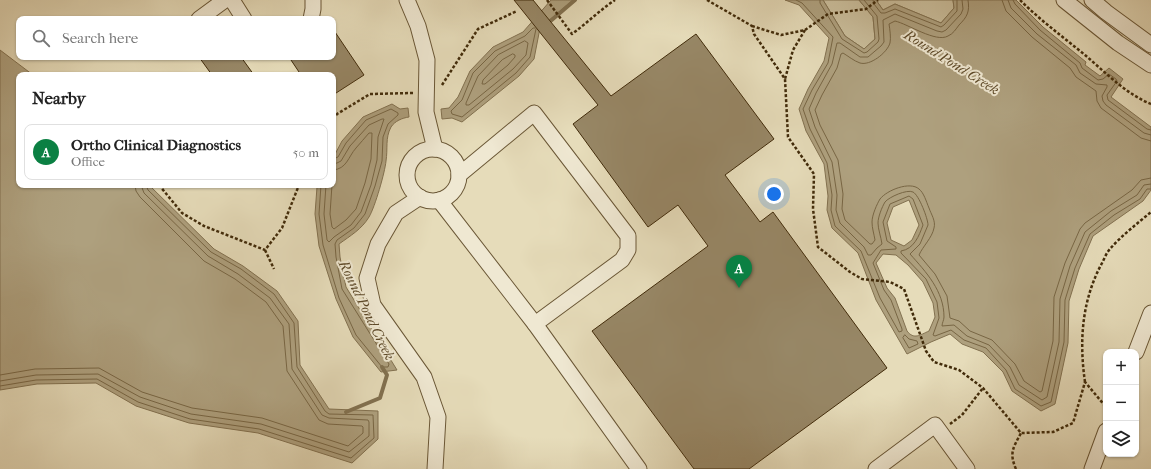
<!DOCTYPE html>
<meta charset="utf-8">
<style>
:root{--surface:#fff;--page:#f6f6f6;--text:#222;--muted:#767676;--line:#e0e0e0;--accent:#0b8043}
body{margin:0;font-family:"IM FELL French Canon",serif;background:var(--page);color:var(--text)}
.controls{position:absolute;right:12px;bottom:12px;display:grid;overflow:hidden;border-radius:8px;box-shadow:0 1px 3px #0004}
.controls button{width:36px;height:36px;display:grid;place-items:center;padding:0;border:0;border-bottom:1px solid var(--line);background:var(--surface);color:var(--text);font:20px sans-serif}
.you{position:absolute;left:774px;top:194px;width:14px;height:14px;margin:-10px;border:3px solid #fff;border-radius:50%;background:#1a73e8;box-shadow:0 0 0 6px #1a73e833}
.badge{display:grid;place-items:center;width:26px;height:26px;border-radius:50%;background:var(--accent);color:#fff;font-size:13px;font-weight:700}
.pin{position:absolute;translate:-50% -33px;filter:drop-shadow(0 1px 2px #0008)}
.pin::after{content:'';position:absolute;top:21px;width:14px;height:12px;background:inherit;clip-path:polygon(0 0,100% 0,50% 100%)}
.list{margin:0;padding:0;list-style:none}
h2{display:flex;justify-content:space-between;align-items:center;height:52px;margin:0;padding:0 16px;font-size:17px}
h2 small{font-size:13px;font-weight:400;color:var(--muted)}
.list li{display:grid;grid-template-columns:26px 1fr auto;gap:12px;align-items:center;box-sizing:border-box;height:56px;margin:0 8px 8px;padding:0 8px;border:1px solid var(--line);border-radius:8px}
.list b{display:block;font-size:15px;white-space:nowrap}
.list p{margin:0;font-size:13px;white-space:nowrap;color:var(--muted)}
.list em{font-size:13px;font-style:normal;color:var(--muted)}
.icon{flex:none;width:22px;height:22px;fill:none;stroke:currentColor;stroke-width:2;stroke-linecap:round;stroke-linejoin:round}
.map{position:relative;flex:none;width:1151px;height:469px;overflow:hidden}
.search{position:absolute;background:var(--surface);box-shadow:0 1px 3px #0004;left:16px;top:16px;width:320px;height:44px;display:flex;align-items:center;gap:10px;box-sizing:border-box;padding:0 14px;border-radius:8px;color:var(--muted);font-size:15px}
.panel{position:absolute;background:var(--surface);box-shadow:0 1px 3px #0004;left:16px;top:72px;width:320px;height:116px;border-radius:8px}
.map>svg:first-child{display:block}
</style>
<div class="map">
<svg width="1151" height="469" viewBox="0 0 1151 469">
<rect width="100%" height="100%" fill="#e6dcba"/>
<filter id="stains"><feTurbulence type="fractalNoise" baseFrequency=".005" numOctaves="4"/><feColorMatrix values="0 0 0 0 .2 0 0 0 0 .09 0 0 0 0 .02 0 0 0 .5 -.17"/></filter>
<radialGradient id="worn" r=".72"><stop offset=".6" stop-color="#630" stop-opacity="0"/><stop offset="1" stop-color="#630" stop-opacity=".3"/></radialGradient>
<g fill="#cabe9c" stroke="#867453">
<polygon points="823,0 859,0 873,17 875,39 864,49 845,36"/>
<polygon points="876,0 953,0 954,8 941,23 895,4 883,10"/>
</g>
<g fill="#aea07e" stroke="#827150" fill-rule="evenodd">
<polygon points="551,0 573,0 540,28 534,59 519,76 462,122 452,118 442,119 441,109 449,108 458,97 470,71 493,47 523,32"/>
<path d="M785,0H823L845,36L864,49L875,39L873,17L859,0H876L883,10L895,4L941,23L954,8L953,0H1016L1043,27L1086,62L1085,65L1100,76L1109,68L1123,79L1111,97L1151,127V190L1143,201L1093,236L1079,269L1069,301L1068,343L1055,404L1041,411L1012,391L1003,372L983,352L962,344L950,334L931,342L907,354L876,300L858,253L832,228L827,210L828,196L824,164L806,131L799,109L808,89L824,61L829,38L799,5ZM909,200L919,225L912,240L904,246L891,240L887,223L893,207ZM883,254L896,255L908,265L923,282L933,303L935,317L929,331C920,335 914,340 907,331L895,298L887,288L876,263Z"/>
<polygon points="0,50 33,75 19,75 19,185 149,185 214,249 243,266 277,291 298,321 300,365 329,409 378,411 378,439 352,463 258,433 189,423 136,406 96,383 37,384 0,390"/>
<path d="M392,104L400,109L408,108L409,117C402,118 395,121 391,127C385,138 388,149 386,161C385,172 375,207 369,217C362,229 350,236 339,244L340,257L346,287L397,370L381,372L353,337L336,299L319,246L315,214L317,187L318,185H333V158L342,141L363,117Z"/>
</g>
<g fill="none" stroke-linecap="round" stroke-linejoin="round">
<g stroke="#786644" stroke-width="1">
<path d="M796,0L802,3L833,37L828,63L812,90L803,109L810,129L827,163L832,195L831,210L835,226L861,251L880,298L899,332L902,331V329L891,300L884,290L873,263L881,250L896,249V247L887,241L883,222L890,204L909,196L913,199L923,225C919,236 914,249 901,251V253L926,279L937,302L939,318L933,335L935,336L951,330L964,340L986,348L1006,370L1015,389L1041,406L1051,402L1064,342L1065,300L1075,268L1090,234L1114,215L1140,199L1147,189H1151"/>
<polyline points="820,0 820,3 842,39 864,53 867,52 878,42 879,39 877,16 864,0"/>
<polyline points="873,0 874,4 881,13 885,13 895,9 941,27 944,25 957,11 957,0"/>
<path d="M962,0L963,9L961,14L946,30L942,32L937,31L895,14L883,20L884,42L881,46L868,57H860L840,43H837L832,64L816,93L809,109L815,127L832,162L837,195L836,210L840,223L864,247L868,255H871L877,248L882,244C881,237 878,229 878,223C878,217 882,207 885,202C889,197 907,189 913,192C919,195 928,219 928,225L920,244L910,254C926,272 944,291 944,317C944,320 942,323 942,326L954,325L967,336L989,345L1010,367L1019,385L1042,400L1047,397L1059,342L1060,299L1070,266L1085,232L1111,211L1137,195L1144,185L1151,184"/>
<path d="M968,0C970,12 967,17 959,25C956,29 953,34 948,36C936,43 908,24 895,21L889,24C890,30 891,38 890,43C887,53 870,66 860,63C854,61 848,56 843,53L841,54L837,68L822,95L815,110L820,125L838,160L843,194L842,209L845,220L870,244H872L875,240C874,234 872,228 872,222C872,215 877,204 880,199C887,190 910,181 919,189C924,193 926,201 929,208C931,214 936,221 934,228C932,238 923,246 919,255L935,274L947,296L950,318L959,321L970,331L992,340L1015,364L1024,381L1040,392L1042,391L1053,341L1054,297L1065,263L1080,229L1085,223L1132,190L1141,180L1151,178"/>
<polyline points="1002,0 1006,11 1032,37 1070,68 1076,77 1096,91 1097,101 1101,108 1141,138 1151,141"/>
<polyline points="1008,0 1011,8 1037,34 1076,65 1080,73 1096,84 1107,85 1107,87 1102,96 1103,101 1106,105 1144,133 1151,135"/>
<polyline points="1013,0 1015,4 1040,30 1080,63 1082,68 1098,80 1103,79 1109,74 1116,79 1117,81 1107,95 1108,100 1147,129 1151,130"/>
<polyline points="535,28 533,28 525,36 495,51 473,73 462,100 451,111 452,114 462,117 516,73 530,57 536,29"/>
<polygon points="525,41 528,43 526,55 513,69 469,105 466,105 466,103 478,76 498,55"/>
<polygon points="513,54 515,55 515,57 508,65 485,84 482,84 483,80 502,60"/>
<polyline points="321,185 319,214 323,245 339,298 356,335 382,367 388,367 389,364 342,289 336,257 335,244 337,240 354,228 365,214 375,186 382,161 383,137 388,124 398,115 398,113 391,109 366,120 346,143 338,157 333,159"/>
<polyline points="326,185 324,214 327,240 329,242 334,237 351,225 361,212 371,185 377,160 378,137 384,119 382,119 369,125 350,146 341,161 337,163 333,164"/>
<path d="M332,185L330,214L332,227L334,229L346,220L356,209L365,183L371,159L372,133H369C365,138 360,143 356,148C348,157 347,169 333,170"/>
<polygon points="905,335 909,339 917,341 918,344 909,348 903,338"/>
<polyline points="0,375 35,369 99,368 142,392 192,408 262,418 348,446 363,433 363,427 362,426 328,424 319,420 287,371 283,326 266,302 235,279 204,261 140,197 136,191 135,185"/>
<polyline points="0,381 36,375 98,374 140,397 191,414 261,424 349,452 369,436 369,422 368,420 329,418 322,415 292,369 289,324 270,298 238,274 208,256 144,193 141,185"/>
<polyline points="0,386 36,380 97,379 138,402 190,419 259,429 351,458 374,438 373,415 329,414 325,411 297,367 294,323 274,294 241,269 211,252 148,190 146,185"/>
</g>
<g stroke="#827150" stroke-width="4">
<polyline points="547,24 575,0"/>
<polyline points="346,412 380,398 387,375 382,367"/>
</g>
</g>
<g fill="#978766" stroke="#412b0a">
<polygon points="514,0 533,0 611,96 696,34 774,139 725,175 760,222 773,212 887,368 749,469 694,469 592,331 708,246 678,205 648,227 573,124 598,105"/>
<polygon points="333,29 364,75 333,95 333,75 301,75 289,57 333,57"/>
<polygon points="199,57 241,57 254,75 212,75"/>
</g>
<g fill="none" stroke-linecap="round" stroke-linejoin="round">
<g stroke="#6a5736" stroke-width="17">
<g id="minor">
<polyline points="232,0 244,19"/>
<polyline points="407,0 418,26 427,60 426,112 435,149"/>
<polyline points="1064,0 1118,43 1151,65"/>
<polyline points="1092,0 1106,12 1151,45"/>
<polyline points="199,19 225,0"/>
<polyline points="311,19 313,9 313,0"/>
<circle cx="433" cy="175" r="26"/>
<polyline points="459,175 534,113 628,236 628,250 622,260 535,324"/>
<polyline points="420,197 396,213 378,244 367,278 373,305 424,377 438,417 435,469"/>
<polyline points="439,200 535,324 639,469"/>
<polyline points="1136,352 1151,313"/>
<polyline points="876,469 935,425 967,469"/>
<polyline points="1092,469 1106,431"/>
</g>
</g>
<g stroke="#412b0a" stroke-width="2.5" stroke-dasharray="3 2" stroke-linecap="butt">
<path d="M547,0L572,34C587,23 600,10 615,0"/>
<polyline points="707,0 752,26 754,34 785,79 788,137 814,174 813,209 818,247 850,272 862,279 890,282 904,289 926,351 934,362 959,370 983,388 1021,433 1053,432 1073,423 1085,382 1106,407"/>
<path d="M1020,0C1040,20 1063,37 1085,55C1105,72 1126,94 1151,104"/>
<polyline points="752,26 781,35 805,30 793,50 785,79"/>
<polyline points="805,30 828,14 866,9 878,0"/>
<polyline points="442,85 478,29 517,11"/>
<polyline points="333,119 337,114 370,94 413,93"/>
<polyline points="159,185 182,213 204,226 265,250 282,228 299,185"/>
<polyline points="265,250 274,269"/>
<path d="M1085,382C1079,341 1082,301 1101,265C1104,260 1106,253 1110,249C1121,236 1138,223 1151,212"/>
<polyline points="950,424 962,415 983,388"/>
<path d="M1016,469C1009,453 1013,448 1021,433"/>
</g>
<use href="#minor" stroke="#efe8d2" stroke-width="15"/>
</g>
<g text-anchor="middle" stroke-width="4" stroke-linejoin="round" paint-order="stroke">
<g font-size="14" font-style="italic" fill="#5c4827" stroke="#efe8d2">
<text transform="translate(952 62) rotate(32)" y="5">Round Pond Creek</text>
<text transform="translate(367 310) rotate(64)" y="5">Round Pond Creek</text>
</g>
</g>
<rect width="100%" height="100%" filter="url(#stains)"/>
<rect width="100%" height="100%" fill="url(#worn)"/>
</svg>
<div class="controls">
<button>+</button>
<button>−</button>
<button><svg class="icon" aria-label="layers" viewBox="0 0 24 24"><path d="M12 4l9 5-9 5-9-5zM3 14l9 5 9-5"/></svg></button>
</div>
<div class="you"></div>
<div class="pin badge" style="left:739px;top:288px">A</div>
<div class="search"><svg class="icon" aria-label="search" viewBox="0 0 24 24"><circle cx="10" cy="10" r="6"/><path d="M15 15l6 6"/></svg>Search here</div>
<section class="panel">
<h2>Nearby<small></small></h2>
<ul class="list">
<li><span class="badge">A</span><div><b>Ortho Clinical Diagnostics</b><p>Office</p></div><em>50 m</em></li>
</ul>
</section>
</div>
